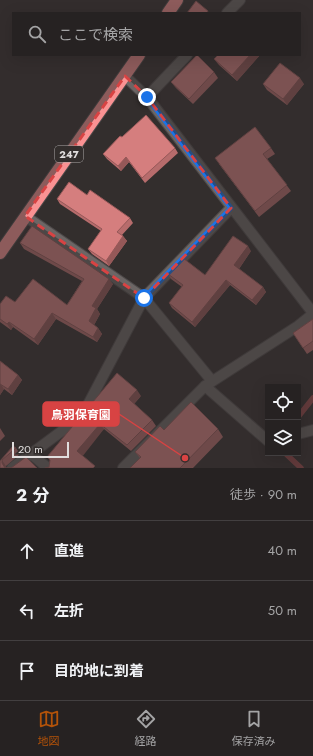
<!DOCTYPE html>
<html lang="ja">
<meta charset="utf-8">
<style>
:root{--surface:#262222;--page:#2e2a2a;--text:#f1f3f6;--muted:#a4a4a5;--line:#423f40;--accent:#b45309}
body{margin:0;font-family:Jost,"Noto Sans JP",sans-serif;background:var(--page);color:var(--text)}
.controls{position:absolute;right:12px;bottom:12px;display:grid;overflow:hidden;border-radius:0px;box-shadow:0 4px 16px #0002}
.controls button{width:36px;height:36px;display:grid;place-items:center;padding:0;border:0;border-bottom:1px solid var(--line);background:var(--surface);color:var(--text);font:20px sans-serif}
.scale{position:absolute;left:12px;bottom:10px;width:57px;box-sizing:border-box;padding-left:4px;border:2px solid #e1dede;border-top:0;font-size:11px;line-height:14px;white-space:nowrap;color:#e1dede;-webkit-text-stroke:3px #332e2d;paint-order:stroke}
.stop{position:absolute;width:12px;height:12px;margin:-9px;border:3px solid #1a73e8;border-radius:50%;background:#fff}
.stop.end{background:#1a73e8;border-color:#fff;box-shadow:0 1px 4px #0008}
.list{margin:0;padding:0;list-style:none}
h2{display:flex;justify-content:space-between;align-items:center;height:52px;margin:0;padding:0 16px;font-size:17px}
h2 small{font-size:13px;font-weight:400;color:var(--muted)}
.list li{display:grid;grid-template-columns:26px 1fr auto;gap:12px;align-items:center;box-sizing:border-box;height:60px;padding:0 16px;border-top:1px solid var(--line)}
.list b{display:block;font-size:15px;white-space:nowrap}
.list em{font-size:13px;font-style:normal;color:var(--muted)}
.icon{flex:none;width:22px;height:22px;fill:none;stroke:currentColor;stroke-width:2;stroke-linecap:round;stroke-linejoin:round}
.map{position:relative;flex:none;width:313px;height:468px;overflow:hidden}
.search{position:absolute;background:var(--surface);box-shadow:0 4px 16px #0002;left:12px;right:12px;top:12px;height:44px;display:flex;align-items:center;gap:10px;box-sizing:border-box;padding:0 14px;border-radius:0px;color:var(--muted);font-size:15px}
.sheet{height:232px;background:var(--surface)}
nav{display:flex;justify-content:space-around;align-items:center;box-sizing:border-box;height:56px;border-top:1px solid var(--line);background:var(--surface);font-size:11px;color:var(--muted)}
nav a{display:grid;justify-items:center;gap:2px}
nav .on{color:var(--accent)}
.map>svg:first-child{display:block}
</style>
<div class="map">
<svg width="313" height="468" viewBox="0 0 313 468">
<rect width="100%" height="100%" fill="#332e2d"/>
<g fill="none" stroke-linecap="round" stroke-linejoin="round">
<g stroke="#9c4b4d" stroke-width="5.5">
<polyline points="298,417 313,398"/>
<polyline points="285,453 301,468"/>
</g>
<g stroke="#4e4a4a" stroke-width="12">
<g id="street">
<polyline points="227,13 240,0"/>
<polyline points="125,76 147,97 313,313"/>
<polyline points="147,97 187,55"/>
<polyline points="25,216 144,298 212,381"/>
<polyline points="205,386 268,441"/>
<polyline points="298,434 313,430"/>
<polyline points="31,454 48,468"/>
<polyline points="12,468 82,416 144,298 231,208"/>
<polyline points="123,468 205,386 298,326 313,314"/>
</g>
</g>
<g stroke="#4e4a4a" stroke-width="14">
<g id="highway">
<polyline points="168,13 177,0"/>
<polyline points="0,253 139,55"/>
</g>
</g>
<use href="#street" stroke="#6c6665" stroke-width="10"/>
<use href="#highway" stroke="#fa9293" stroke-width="12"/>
</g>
<g fill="#b76c6c">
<polygon points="218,55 260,55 237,81 219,65 214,59"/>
<polygon points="214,72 218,78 193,104 176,88 171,82"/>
<polygon points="263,84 304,84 287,105 267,90"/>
<polygon points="122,137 175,148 178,153 145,183 129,162 121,171 107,159 103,154"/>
<polygon points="271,148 275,154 267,159 291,191 259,217 219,164"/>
<polygon points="87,195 130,218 133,223 122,235 127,241 109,266 92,254 88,249 101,231 60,204 57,199"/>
<polygon points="20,243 113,284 97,309 100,314 94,325 98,328 102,334 97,342 56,319 38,345 13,327 11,330 0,322 0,304 15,302 67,305 82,281 24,249"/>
<polygon points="251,251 239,269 263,287 266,292 256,305 230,285 195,327 172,308 169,303 182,287 171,279 168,274 205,275"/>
<polygon points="313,319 313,350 307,354 293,333"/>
<polygon points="0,361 18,375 22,380 12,395 4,389 0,395"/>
<polygon points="141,396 134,404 152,420 156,426 131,451 104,429 49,467 50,460 47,457"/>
<polygon points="0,428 5,436 0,441"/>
<polygon points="218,429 223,437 193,468 131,468 140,458 135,452 164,430"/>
<polygon points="16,448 20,454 6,466 6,468 0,468 0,461"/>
</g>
<g fill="#955858">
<polygon points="250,55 260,55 237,81 232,75"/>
<polygon points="300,78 304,84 287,105 283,99"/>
<polygon points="126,157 129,162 121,171 118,166"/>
<polygon points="123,236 127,241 109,266 106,261"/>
<polygon points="248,246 251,251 238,270 234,265"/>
<polygon points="109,279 113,284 97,309 100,314 93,327 89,321 92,306"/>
<polygon points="226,280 230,285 195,327 192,322"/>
<polygon points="263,287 266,292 256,305 252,300"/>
<polygon points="52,313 56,319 38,345 34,339"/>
<polygon points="9,322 13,327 11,330 7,324"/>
<polygon points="98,328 102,334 97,342 93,337"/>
<polygon points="18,375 22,380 12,395 8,389"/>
<polygon points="0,383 4,389 0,395"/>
<polygon points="137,390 141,396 133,405 129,399"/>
<polygon points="100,424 104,429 82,457 77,451"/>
<polygon points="2,460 6,466 6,468 5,468 2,463"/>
</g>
<g fill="#d57e7e" stroke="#955858">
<polygon points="196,1 208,11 207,13 187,13"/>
<polygon points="197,55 214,72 189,99 171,82"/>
<polygon points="218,55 250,55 232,75 214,59"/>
<polygon points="280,63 300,78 283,99 263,84"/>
<polygon points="146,115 175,148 142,178 126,157 118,166 103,154 120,136 122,137"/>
<polygon points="255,127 271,148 263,154 287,185 255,211 215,158"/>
<polygon points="69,182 87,195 90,190 130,218 117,232 123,236 106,261 88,249 102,229 57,199"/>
<polygon points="32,226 109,279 92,306 96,308 89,321 98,328 93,337 52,313 34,339 9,322 7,324 0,319 0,304 6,296 15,302 33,279 67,305 84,279 20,243"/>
<polygon points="233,236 248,246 234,265 263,287 252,300 226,280 192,322 169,303 183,285 168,274 183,258 205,275"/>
<polygon points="313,319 313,341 303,348 293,333"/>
<polygon points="0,361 18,375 8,389 0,384"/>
<polygon points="117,373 137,390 129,399 152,420 127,445 100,424 77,451 95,466 93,468 45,468 49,467 50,460 47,457"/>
<polygon points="191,402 218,429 180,468 130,468 141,457 135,452 160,426 164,430"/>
<polygon points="13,446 16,448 2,460 2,463 5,468 11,468 26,457 37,468 0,468 0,461"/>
</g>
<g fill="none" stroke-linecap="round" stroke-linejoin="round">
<polyline stroke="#1a73e8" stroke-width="5" points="144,298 231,208 147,97"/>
</g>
<path d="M0 0H313V468H0ZM125,76L147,97L231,208L144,298L25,216Z" fill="#332e2d" fill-opacity=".55" fill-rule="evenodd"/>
<path fill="none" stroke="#d84343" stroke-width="3" stroke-dasharray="8 5" stroke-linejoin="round" d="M125,76L147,97L231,208L144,298L25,216Z"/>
<g text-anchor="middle" stroke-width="4" stroke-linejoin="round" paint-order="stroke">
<rect fill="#332e2d" stroke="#ada9a9" stroke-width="1" x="55" y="146" width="28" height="16" rx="3"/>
<g font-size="10" font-weight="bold" fill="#e1dede">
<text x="69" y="158">247</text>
</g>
</g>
<path fill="none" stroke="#d84343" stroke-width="1.5" d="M185 458L119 414"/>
<circle fill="#d84343" stroke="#332e2d" stroke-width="1.5" cx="185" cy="458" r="4"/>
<rect fill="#d84343" stroke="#d84343" stroke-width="1.5" x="43" y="402" width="76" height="24" rx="4"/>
<g font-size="12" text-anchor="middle" font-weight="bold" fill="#fff">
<text x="81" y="419">鳥羽保育園</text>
</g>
</svg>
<div class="controls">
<button><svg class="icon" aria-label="locate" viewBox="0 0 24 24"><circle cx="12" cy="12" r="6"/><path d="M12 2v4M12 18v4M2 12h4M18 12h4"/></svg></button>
<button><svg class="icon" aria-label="layers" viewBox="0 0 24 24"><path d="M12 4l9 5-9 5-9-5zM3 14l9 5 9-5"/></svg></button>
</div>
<div class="scale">20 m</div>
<div class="stop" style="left:144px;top:298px"></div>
<div class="stop end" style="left:147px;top:97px"></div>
<div class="search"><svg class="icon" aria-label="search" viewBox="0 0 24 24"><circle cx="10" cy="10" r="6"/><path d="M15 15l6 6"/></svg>ここで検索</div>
</div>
<section class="sheet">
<h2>2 分<small>徒歩 · 90 m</small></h2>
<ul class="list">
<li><svg class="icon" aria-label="ahead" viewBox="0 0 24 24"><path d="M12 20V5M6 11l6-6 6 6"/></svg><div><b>直進</b></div><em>40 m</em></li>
<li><svg class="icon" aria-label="left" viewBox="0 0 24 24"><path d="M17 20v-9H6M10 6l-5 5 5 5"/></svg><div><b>左折</b></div><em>50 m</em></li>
<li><svg class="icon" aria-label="arrive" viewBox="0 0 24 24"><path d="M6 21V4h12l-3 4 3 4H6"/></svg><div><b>目的地に到着</b></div></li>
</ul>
</section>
<nav>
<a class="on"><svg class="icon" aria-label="map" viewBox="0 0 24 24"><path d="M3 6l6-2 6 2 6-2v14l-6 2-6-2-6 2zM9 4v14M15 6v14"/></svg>地図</a>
<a><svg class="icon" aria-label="directions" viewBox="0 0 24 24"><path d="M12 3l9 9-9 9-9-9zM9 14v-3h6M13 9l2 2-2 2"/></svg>経路</a>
<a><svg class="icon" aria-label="saved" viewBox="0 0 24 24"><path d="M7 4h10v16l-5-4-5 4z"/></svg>保存済み</a>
</nav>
